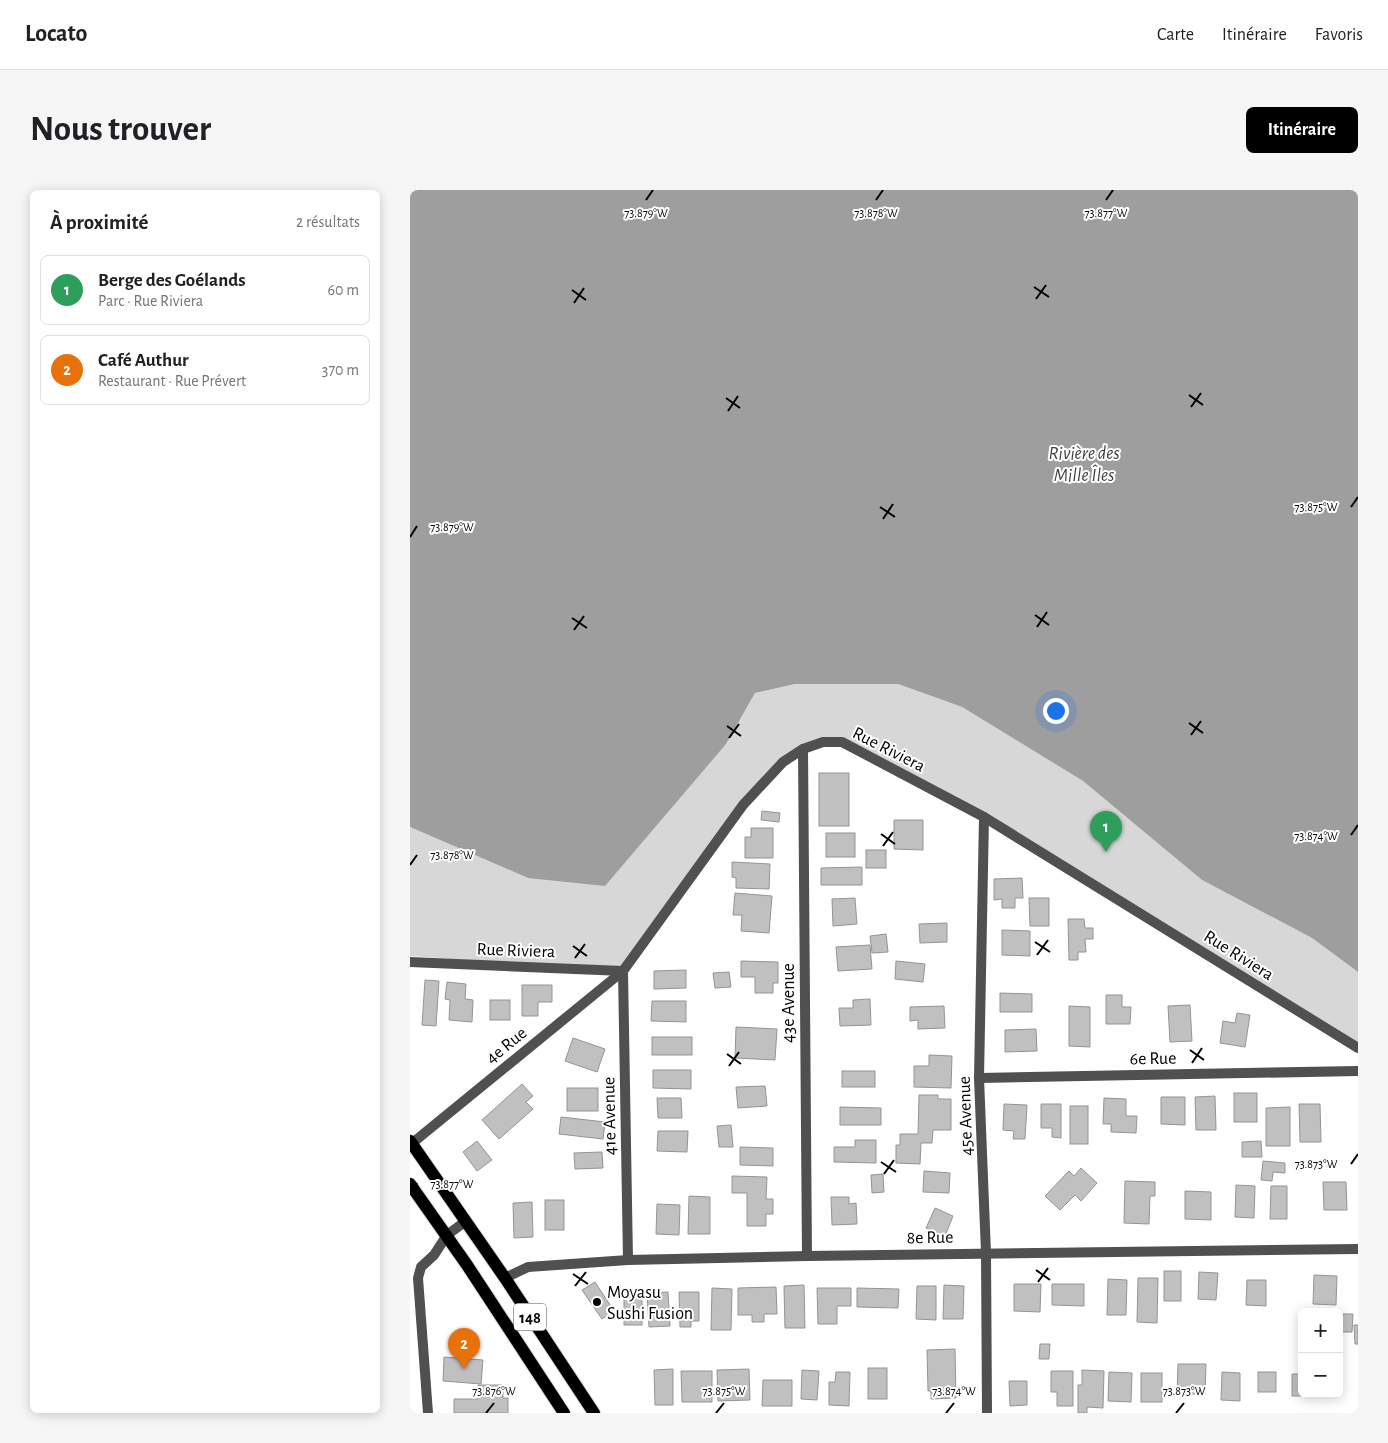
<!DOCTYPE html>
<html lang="fr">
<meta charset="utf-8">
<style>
:root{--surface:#fff;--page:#f6f6f6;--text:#202124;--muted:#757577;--line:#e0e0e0;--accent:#000}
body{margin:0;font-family:"Alegreya Sans",sans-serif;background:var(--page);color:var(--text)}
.controls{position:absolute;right:15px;bottom:15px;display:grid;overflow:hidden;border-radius:8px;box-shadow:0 2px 12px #0003}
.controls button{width:45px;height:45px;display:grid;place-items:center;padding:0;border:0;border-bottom:1px solid var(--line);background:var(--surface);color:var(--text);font:25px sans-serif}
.you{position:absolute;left:645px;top:520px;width:18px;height:18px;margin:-12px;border:4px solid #fff;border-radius:50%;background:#1a73e8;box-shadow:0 0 0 8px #1a73e833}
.badge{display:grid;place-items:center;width:32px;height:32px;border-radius:50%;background:var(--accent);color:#fff;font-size:16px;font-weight:700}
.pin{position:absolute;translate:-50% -41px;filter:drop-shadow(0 1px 2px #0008)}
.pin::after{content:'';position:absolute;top:26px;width:18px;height:15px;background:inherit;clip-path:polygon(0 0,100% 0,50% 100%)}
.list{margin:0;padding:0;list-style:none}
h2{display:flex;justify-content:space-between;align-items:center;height:65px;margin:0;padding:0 20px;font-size:21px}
h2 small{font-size:16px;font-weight:400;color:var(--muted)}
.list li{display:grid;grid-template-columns:32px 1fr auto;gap:15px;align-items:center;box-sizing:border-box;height:70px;margin:0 10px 10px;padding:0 10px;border:1px solid var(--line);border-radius:8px}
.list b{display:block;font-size:19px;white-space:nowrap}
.list p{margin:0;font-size:16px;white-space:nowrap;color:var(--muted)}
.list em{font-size:16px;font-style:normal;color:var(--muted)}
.map{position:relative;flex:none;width:948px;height:1223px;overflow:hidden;border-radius:8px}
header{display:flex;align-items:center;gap:30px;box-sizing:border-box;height:70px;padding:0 25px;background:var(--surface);border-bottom:1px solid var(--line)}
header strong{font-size:24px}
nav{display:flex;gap:28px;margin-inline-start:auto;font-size:18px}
.intro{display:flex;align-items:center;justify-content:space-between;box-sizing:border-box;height:120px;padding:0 30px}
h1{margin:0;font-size:35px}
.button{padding:12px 22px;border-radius:8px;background:var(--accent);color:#fff;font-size:18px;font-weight:700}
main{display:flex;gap:30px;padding:0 30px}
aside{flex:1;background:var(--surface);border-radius:8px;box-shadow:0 2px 12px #0003}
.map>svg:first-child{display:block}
</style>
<header>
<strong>Locato</strong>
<nav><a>Carte</a><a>Itinéraire</a><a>Favoris</a></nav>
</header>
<div class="intro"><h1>Nous trouver</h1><a class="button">Itinéraire</a></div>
<main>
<aside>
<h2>À proximité<small>2 résultats</small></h2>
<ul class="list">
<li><span class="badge" style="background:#2e9e5b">1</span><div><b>Berge des Goélands</b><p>Parc · Rue Riviera</p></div><em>60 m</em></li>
<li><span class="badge" style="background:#e8710a">2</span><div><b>Café Authur</b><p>Restaurant · Rue Prévert</p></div><em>370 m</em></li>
</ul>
</aside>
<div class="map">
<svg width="948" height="1223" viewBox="0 0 948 1223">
<rect width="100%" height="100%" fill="#fff"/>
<polygon fill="#d7d7d7" points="385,494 488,494 552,517 673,591 792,690 902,748 948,782 948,855 574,627 432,550 393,559 333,615 213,781 0,766 0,637 118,688 316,554 345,503"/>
<polygon fill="#9e9e9e" points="0,0 948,0 948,782 902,748 792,690 673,591 552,517 488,494 385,494 345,503 316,554 195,696 118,688 0,637"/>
<g fill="#c0c0c0" stroke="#949494">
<rect x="409" y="583" width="30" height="53"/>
<polygon points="352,621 370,623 369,632 351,630"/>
<polygon points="484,630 513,630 513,660 484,659"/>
<polygon points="341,638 363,638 363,668 335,668 335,647 341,647"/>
<rect x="416" y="643" width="29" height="24"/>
<rect x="456" y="660" width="20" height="18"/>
<polygon points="322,672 360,674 359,699 326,698 326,688 322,687"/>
<polygon points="452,677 452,695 411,695 411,678"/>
<polygon points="612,688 613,708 605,708 605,718 592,718 592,709 584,710 584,689"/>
<polygon points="325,703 362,706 359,743 331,741 332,725 323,725"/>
<polygon points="445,708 447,734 423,736 422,709"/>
<polygon points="619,708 639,708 639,736 620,736"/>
<polygon points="658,729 674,729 675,738 683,738 683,749 675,749 676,762 668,762 668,770 659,770"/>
<polygon points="537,733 537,752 510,753 509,734"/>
<polygon points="592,740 620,741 620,766 592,765"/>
<polygon points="476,744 478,762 462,763 460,746"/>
<polygon points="460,755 462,779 428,781 426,757"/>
<polygon points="331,771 368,772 368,793 363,793 363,803 345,803 345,787 331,787"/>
<polygon points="486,771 515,774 513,792 485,789"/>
<polygon points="276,780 276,798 244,799 244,781"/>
<polygon points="319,782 321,797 305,798 303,783"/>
<polygon points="15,790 29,791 26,836 12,835"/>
<polygon points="37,792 56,794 55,809 63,810 62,832 39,830 40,810 35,809"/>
<polygon points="112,795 142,795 142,812 128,812 128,826 112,826"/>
<polygon points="590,803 622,804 622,822 590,822"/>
<polygon points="696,805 712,805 712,817 721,817 720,834 696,834"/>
<polygon points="460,809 461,835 430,836 429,818 443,818 443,810"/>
<rect x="80" y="810" width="20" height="20"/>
<polygon points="242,811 276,811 276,832 241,831"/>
<polygon points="780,815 782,851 760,852 758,816"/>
<polygon points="534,816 535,838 508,839 508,830 500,831 500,817"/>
<polygon points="659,816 680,817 680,857 659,856"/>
<polygon points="827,823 840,825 835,857 810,853 813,831 825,833"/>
<polygon points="326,837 367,839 365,870 325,868"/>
<polygon points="626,839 627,861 595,862 595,840"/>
<rect x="242" y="847" width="40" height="18"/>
<polygon points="163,848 195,859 187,882 155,871"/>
<polygon points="519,865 542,866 541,898 504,897 504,876 519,876"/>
<polygon points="243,880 281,880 281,899 243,898"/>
<rect x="432" y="881" width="33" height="16"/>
<polygon points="112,894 123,906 116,912 123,919 89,949 72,930"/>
<polygon points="355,896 357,916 328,918 326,897"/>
<rect x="157" y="898" width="31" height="23"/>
<rect x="824" y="903" width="23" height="29"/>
<polygon points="509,905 528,905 528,909 541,909 541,940 523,940 522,953 511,953 510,974 486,973 486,955 490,955 490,944 508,944"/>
<polygon points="805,906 806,940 786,940 785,907"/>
<polygon points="751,907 775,907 775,935 751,934"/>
<polygon points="247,908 271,908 272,928 248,928"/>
<polygon points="694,908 716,909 716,926 727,926 726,943 701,942 701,934 693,934"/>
<polygon points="594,914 617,915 615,949 603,949 604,941 593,940"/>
<polygon points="631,914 651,914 651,948 642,947 642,938 631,938"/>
<polygon points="889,914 910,914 911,952 890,952"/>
<rect x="660" y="916" width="18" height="38"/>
<polygon points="430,917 471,918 471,935 430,935"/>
<polygon points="880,917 880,956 856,956 856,918"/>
<polygon points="151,927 195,932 193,949 149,944"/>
<polygon points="321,935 323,957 309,957 307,936"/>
<polygon points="248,941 278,941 277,962 247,961"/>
<polygon points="445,950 466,950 466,973 424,972 424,957 445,957"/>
<polygon points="67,951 82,970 67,981 53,962"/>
<polygon points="851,951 852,967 832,967 832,952"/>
<polygon points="330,957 363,958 363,976 330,975"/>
<polygon points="192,962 193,978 165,979 164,963"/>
<polygon points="853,971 875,973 875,983 863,982 862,991 851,990"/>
<polygon points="671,978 687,993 671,1011 665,1005 650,1020 635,1006 659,981 664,986"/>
<polygon points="514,981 540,983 539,1003 513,1002"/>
<polygon points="473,984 474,1002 462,1003 461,985"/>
<polygon points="322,986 357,987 356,1009 363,1009 363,1024 356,1024 356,1036 337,1036 337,1003 322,1003"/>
<polygon points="715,991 745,992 745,1006 740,1006 739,1034 714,1033"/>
<polygon points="913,992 936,992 937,1020 914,1020"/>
<polygon points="826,995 845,996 844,1028 825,1027"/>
<polygon points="861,996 877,996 877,1029 860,1029"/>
<polygon points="775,1001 801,1002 801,1030 775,1029"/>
<polygon points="279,1006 300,1007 300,1044 278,1044"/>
<polygon points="421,1007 439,1007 439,1014 446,1013 447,1034 422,1035"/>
<rect x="135" y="1010" width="19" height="30"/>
<polygon points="122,1012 123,1047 104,1048 103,1013"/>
<polygon points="247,1014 270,1015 269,1045 246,1044"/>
<polygon points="525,1018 543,1026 535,1046 516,1038"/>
<rect x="754" y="1081" width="17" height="30"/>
<polygon points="789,1082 808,1083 806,1110 788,1109"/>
<polygon points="904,1085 927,1086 926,1115 903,1114"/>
<polygon points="728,1088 748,1088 747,1133 727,1132"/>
<polygon points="698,1089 717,1090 716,1125 697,1125"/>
<polygon points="837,1090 856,1090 856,1116 836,1115"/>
<polygon points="185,1092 204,1121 192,1129 172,1100"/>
<polygon points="604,1094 631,1094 630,1122 604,1121"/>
<polygon points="642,1094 674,1094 674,1116 642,1115"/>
<polygon points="394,1095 395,1138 375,1138 374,1096"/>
<polygon points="534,1095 554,1096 553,1129 533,1129"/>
<polygon points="507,1096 526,1096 526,1130 506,1129"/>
<polygon points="366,1097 367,1124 354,1124 354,1132 342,1132 342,1125 328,1125 328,1098"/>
<polygon points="302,1098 322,1099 321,1140 301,1140"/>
<polygon points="407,1098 441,1098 441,1116 427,1116 427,1134 408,1134"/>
<polygon points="447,1098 489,1099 488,1118 447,1117"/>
<polygon points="258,1102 260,1136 239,1137 237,1103"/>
<polygon points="269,1102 289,1102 289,1131 281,1131 281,1137 270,1137"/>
<rect x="214" y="1106" width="18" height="29"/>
<polygon points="933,1124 943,1124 942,1142 929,1142 929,1132 932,1132"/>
<polygon points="944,1135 948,1135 948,1154 945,1154"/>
<polygon points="630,1154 640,1154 639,1169 629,1169"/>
<polygon points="545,1159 546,1208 521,1209 521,1201 518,1201 517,1160"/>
<polygon points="34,1167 73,1170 71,1194 33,1191"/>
<polygon points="768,1174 796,1174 795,1204 767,1204"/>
<rect x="458" y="1178" width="19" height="31"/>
<polygon points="263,1179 263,1215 245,1215 244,1180"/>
<polygon points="339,1179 340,1210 308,1211 307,1180"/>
<polygon points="392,1180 409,1181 407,1210 391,1209"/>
<polygon points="672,1180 694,1181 693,1218 677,1217 677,1223 668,1223 668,1195 672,1195"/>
<polygon points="271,1181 302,1181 302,1212 272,1212"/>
<polygon points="641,1181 663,1181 663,1216 647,1216 647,1202 641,1202"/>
<polygon points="426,1182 440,1182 439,1216 419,1215 419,1192 425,1192"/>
<polygon points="699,1182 722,1183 721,1212 698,1211"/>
<polygon points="812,1182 830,1183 830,1211 811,1210"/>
<rect x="848" y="1182" width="18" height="20"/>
<rect x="731" y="1183" width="21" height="29"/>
<polygon points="882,1184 892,1184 892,1204 906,1206 882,1206"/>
<polygon points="353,1190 382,1190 382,1216 352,1216"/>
<polygon points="599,1191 617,1191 617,1215 600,1216"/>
<polygon points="68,1195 93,1195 93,1208 98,1208 98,1223 44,1223 44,1209 68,1209"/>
</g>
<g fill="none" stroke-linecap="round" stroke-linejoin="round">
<g stroke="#dbdbdb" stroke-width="14">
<g id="primary">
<polyline points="0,951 95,1088 184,1223"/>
<polyline points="0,994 57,1075 154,1223"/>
</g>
</g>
<g stroke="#505050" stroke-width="10">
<polyline points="393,559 397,1066"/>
<polyline points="574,627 569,888 576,1063 577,1223"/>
<polyline points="0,772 213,781 333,615 373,572 393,559 413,552 432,552 574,627 948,858"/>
<polyline points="213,781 218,1070"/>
<polyline points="569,888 948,881"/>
<polyline points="0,955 213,781"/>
<polyline points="95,1088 118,1077 218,1070 397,1066 948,1059"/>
<polyline points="18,1223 8,1088 11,1077 24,1065 37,1045 56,1031"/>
</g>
<use href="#primary" stroke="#000" stroke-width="12"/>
</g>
<path fill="none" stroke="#000" stroke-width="2" d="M236,10L243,0M466,10L473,0M696,10L703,0M624,97L639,107M162,100L176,110M626,109L636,95M164,113L174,98M779,205L793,215M316,208L330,218M781,217L791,203M318,221L328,206M470,317L485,327M941,317L948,307M473,329L483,314M0,347L7,336M625,425L639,435M162,428L177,438M627,437L637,422M164,440L174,426M779,533L793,543M317,536L331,546M781,545L791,531M319,548L329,534M471,644L485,654M941,645L948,635M473,656L483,642M0,675L7,665M625,752L640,762M163,756L177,766M627,765L638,750M165,768L175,754M780,860L794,870M317,864L331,874M782,873L792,858M319,876L329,862M471,972L486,982M941,974L948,964M474,984L484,970M0,1004L7,993M626,1080L640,1090M163,1084L178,1094M628,1092L638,1078M165,1096L176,1082M76,1223L84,1213M306,1223L314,1213M536,1223L544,1213M766,1223L774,1213"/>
<circle fill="#000" stroke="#fff" stroke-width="2" cx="187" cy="1112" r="5"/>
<g text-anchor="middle" stroke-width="4" stroke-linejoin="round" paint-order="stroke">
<rect fill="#fff" stroke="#4c4c4c" stroke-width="1" x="104" y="1113.5" width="32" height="27" rx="4"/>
<g font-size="16" font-weight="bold" fill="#000">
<text x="120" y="1133">148</text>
</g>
<g font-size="18" fill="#000" stroke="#fff">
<text transform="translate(479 559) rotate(27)" y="6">Rue Riviera</text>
<text transform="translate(106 760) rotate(2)" y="6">Rue Riviera</text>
<text transform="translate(829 765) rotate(32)" y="6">Rue Riviera</text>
<text transform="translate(378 813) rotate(-90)" y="6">43e Avenue</text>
<text transform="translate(96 855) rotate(-39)" y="6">4e Rue</text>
<text transform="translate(743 868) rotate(-1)" y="6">6e Rue</text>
<text transform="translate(199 926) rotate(-91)" y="6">41e Avenue</text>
<text transform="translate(555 926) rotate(-92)" y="6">45e Avenue</text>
<text transform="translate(520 1047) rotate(-1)" y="6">8e Rue</text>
</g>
<g font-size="18" fill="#000" stroke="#fff" text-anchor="start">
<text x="197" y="1108">Moyasu<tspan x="197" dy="21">Sushi Fusion</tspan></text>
</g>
<g font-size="19" font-style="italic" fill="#3f3f3f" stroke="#fff">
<text x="674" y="269">Rivière des<tspan x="674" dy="22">Mille Îles</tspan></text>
</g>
</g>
<g font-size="12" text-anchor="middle" fill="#000" stroke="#fff" stroke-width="4" stroke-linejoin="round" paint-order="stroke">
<text x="236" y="27">73.879°W</text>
<text x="466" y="27">73.878°W</text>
<text x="696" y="27">73.877°W</text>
<text x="906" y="321">73.875°W</text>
<text x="42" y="341">73.879°W</text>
<text x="906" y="650">73.874°W</text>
<text x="42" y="669">73.878°W</text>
<text x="906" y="978">73.873°W</text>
<text x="42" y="998">73.877°W</text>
<text x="84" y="1205">73.876°W</text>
<text x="314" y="1205">73.875°W</text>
<text x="544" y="1205">73.874°W</text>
<text x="774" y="1205">73.873°W</text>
</g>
</svg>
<div class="controls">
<button>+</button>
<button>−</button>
</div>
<div class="you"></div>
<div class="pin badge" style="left:696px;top:662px;background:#2e9e5b">1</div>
<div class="pin badge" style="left:54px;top:1179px;background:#e8710a">2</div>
</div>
</main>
